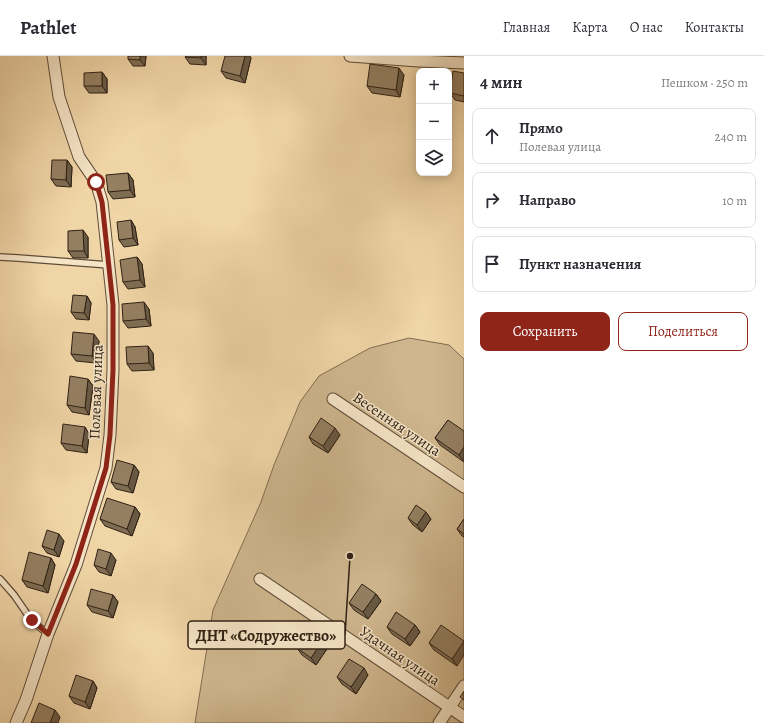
<!DOCTYPE html>
<html lang="ru">
<meta charset="utf-8">
<style>
:root{--surface:#fff;--page:#f2f2f3;--text:#2b2b33;--muted:#7c7c81;--line:#e1e1e2;--accent:#8f2418}
body{margin:0;font-family:Alegreya,serif;background:var(--page);color:var(--text)}
.controls{position:absolute;right:12px;top:12px;display:grid;overflow:hidden;border-radius:8px;box-shadow:0 2px 10px #0003}
.controls button{width:36px;height:36px;display:grid;place-items:center;padding:0;border:0;border-bottom:1px solid var(--line);background:var(--surface);color:var(--text);font:20px sans-serif}
.stop{position:absolute;width:12px;height:12px;margin:-9px;border:3px solid #8f2418;border-radius:50%;background:#fff}
.stop.end{background:#8f2418;border-color:#fff;box-shadow:0 1px 4px #0008}
.list{margin:0;padding:0;list-style:none}
h2{display:flex;justify-content:space-between;align-items:center;height:52px;margin:0;padding:0 16px;font-size:17px}
h2 small{font-size:13px;font-weight:400;color:var(--muted)}
.list li{display:grid;grid-template-columns:26px 1fr auto;gap:12px;align-items:center;box-sizing:border-box;height:56px;margin:0 8px 8px;padding:0 8px;border:1px solid var(--line);border-radius:8px}
.list b{display:block;font-size:15px;white-space:nowrap}
.list p{margin:0;font-size:13px;white-space:nowrap;color:var(--muted)}
.list em{font-size:13px;font-style:normal;color:var(--muted)}
.actions{display:flex;gap:8px;padding:12px 16px}
.actions a{flex:1;padding:9px 0;border:1px solid var(--accent);border-radius:8px;text-align:center;font-size:14px;color:var(--accent)}
.actions .main{background:var(--accent);color:#fff}
.icon{flex:none;width:22px;height:22px;fill:none;stroke:currentColor;stroke-width:2;stroke-linecap:round;stroke-linejoin:round}
.map{position:relative;flex:none;width:464px;height:667px;overflow:hidden}
header{display:flex;align-items:center;gap:24px;box-sizing:border-box;height:56px;padding:0 20px;background:var(--surface);border-bottom:1px solid var(--line)}
header strong{font-size:19px}
nav{display:flex;gap:22px;margin-inline-start:auto;font-size:14px}
main{display:flex}
aside{flex:1;background:var(--surface)}
.map>svg:first-child{display:block}
</style>
<header>
<strong>Pathlet</strong>
<nav><a>Главная</a><a>Карта</a><a>О нас</a><a>Контакты</a></nav>
</header>
<main>
<div class="map">
<svg width="464" height="667" viewBox="0 0 464 667">
<rect width="100%" height="100%" fill="#f0d5a7"/>
<filter id="stains"><feTurbulence type="fractalNoise" baseFrequency=".005" numOctaves="4"/><feColorMatrix values="0 0 0 0 .2 0 0 0 0 .09 0 0 0 0 .02 0 0 0 .5 -.17"/></filter>
<radialGradient id="worn" r=".72"><stop offset=".6" stop-color="#630" stop-opacity="0"/><stop offset="1" stop-color="#630" stop-opacity=".3"/></radialGradient>
<polygon fill="#cfb68e" stroke="#806c52" points="409,282 449,289 464,303 464,667 195,667 213,554 261,446 274,409 300,346 319,320 370,292"/>
<g fill="none" stroke-linecap="round" stroke-linejoin="round">
<g stroke="#604e3a" stroke-width="8">
<g id="service">
<polyline points="0,201 18,202 109,209"/>
<polyline points="0,523 14,539 32,565 48,578"/>
</g>
</g>
<g stroke="#604e3a" stroke-width="13">
<g id="minor">
<polyline points="350,0 418,5 464,7"/>
<polyline points="333,343 464,431"/>
<polyline points="260,523 464,661"/>
<polyline points="16,667 26,644 48,578 76,509 106,412 110,379 113,314 113,249 102,146 96,126 79,101 59,41 53,0"/>
<polyline points="439,667 464,630"/>
</g>
</g>
<use href="#service" stroke="#f5e4c6" stroke-width="5.5"/>
<use href="#minor" stroke="#f5e4c6" stroke-width="11"/>
</g>
<g fill="#7f6d53" stroke="#302115">
<polygon points="146,0 145,10 133,10 128,3"/>
<polygon points="206,0 206,9 190,8 185,1"/>
<polygon points="251,2 245,27 226,22 221,15"/>
<polygon points="102,16 107,23 107,37 89,37 84,30"/>
<polygon points="464,17 464,46 455,44 450,37"/>
<polygon points="404,19 400,41 372,37 367,30"/>
<polygon points="67,104 72,111 71,131 56,130 51,123"/>
<polygon points="128,117 133,124 135,141 113,143 108,136"/>
<polygon points="131,164 135,171 138,189 124,191 119,184"/>
<polygon points="88,181 88,202 73,202 68,195"/>
<polygon points="137,201 142,208 145,231 128,233 123,226"/>
<polygon points="87,240 91,247 89,264 76,263 71,256"/>
<polygon points="149,253 151,270 128,272 123,265"/>
<polygon points="99,285 96,307 76,305 71,298"/>
<polygon points="153,297 154,314 132,315 127,308"/>
<polygon points="88,323 93,330 89,359 72,356 67,349"/>
<polygon points="448,364 464,406 440,389 435,382"/>
<polygon points="85,371 89,378 87,397 66,394 61,387"/>
<polygon points="340,379 328,397 313,388 309,381"/>
<polygon points="134,409 139,416 133,437 116,433 111,426"/>
<polygon points="135,451 140,458 132,480 105,470 100,463"/>
<polygon points="408,462 431,463 422,476 413,469"/>
<polygon points="464,463 464,481 462,480 457,473"/>
<polygon points="64,485 59,501 47,497 42,490"/>
<polygon points="51,502 55,509 48,537 27,531 22,524"/>
<polygon points="116,504 111,520 99,516 94,509"/>
<polygon points="376,538 381,545 368,563 354,554 349,547"/>
<polygon points="113,539 118,546 113,562 92,556 87,549"/>
<polygon points="415,569 420,576 410,590 392,578 387,571"/>
<polygon points="324,583 329,590 316,609 302,599 297,592"/>
<polygon points="464,585 457,610 434,594 429,587"/>
<polygon points="368,619 356,638 342,628 337,621"/>
<polygon points="93,625 97,632 90,653 74,647 69,640"/>
</g>
<g fill="#685944" stroke="#302115">
<polygon points="140,0 146,0 145,10 140,4"/>
<polygon points="201,0 206,0 206,9 201,2"/>
<polygon points="245,0 250,0 251,2 245,27 240,20"/>
<polygon points="399,12 404,19 400,41 396,34"/>
<polygon points="102,16 107,23 107,37 102,30"/>
<polygon points="67,104 72,111 71,131 66,124"/>
<polygon points="128,117 133,124 135,141 130,134"/>
<polygon points="131,164 135,171 138,189 133,182"/>
<polygon points="83,174 88,181 88,202 84,195"/>
<polygon points="137,201 142,208 145,231 140,224"/>
<polygon points="87,240 91,247 89,264 84,257"/>
<polygon points="144,246 149,253 151,270 146,263"/>
<polygon points="94,278 99,285 96,307 92,300"/>
<polygon points="148,290 153,297 154,314 149,307"/>
<polygon points="88,323 93,330 89,359 85,352"/>
<polygon points="85,371 89,378 87,397 82,390"/>
<polygon points="335,372 340,379 328,397 323,390"/>
<polygon points="464,391 464,406 459,399"/>
<polygon points="134,409 139,416 133,437 128,430"/>
<polygon points="135,451 140,458 132,480 127,473"/>
<polygon points="426,456 431,463 422,476 417,469"/>
<polygon points="59,478 64,485 59,501 54,494"/>
<polygon points="111,497 116,504 111,520 106,513"/>
<polygon points="51,502 55,509 48,537 43,530"/>
<polygon points="376,538 381,545 368,563 363,556"/>
<polygon points="113,539 118,546 113,562 108,555"/>
<polygon points="415,569 420,576 410,590 405,583"/>
<polygon points="324,583 329,590 316,609 311,602"/>
<polygon points="464,585 464,599 457,610 452,603"/>
<polygon points="364,612 368,619 356,638 351,631"/>
<polygon points="93,625 97,632 90,653 85,646"/>
<polygon points="55,654 60,661 58,667 50,667"/>
</g>
<g fill="#947f61" stroke="#302115">
<polygon points="128,0 140,0 140,4 128,3"/>
<polygon points="186,0 201,0 201,2 185,1"/>
<polygon points="225,0 245,0 240,20 221,15"/>
<polygon points="370,8 399,12 396,34 367,30"/>
<polygon points="453,15 464,17 464,40 450,37"/>
<polygon points="102,16 102,30 84,30 84,17"/>
<polygon points="52,104 67,104 66,124 51,123"/>
<polygon points="128,117 130,134 108,136 106,119"/>
<polygon points="131,164 133,182 119,184 117,166"/>
<polygon points="83,174 84,195 68,195 68,175"/>
<polygon points="137,201 140,224 123,226 120,204"/>
<polygon points="73,239 87,240 84,257 71,256"/>
<polygon points="144,246 146,263 123,265 122,248"/>
<polygon points="73,276 94,278 92,300 71,298"/>
<polygon points="148,290 149,307 127,308 126,291"/>
<polygon points="70,320 88,323 85,352 67,349"/>
<polygon points="321,362 335,372 323,390 309,381"/>
<polygon points="448,364 464,375 464,391 459,399 435,382"/>
<polygon points="63,368 85,371 82,390 61,387"/>
<polygon points="117,404 134,409 128,430 111,426"/>
<polygon points="107,442 135,451 127,473 100,463"/>
<polygon points="416,449 426,456 417,469 408,462"/>
<polygon points="464,463 464,478 457,473"/>
<polygon points="47,474 59,478 54,494 42,490"/>
<polygon points="98,493 111,497 106,513 94,509"/>
<polygon points="29,496 51,502 43,530 22,524"/>
<polygon points="362,528 376,538 363,556 349,547"/>
<polygon points="91,533 113,539 108,555 87,549"/>
<polygon points="396,556 415,569 405,583 387,571"/>
<polygon points="441,569 464,585 452,603 429,587"/>
<polygon points="310,574 324,583 311,602 297,592"/>
<polygon points="349,603 364,612 351,631 337,621"/>
<polygon points="76,619 93,625 85,646 69,640"/>
<polygon points="464,635 464,644 460,641"/>
<polygon points="39,647 55,654 50,667 31,667"/>
</g>
<g fill="none" stroke-linecap="round" stroke-linejoin="round">
<polyline stroke="#8f2418" stroke-width="5" points="32,564 48,578 76,508 106,412 110,379 113,314 113,249 102,146 96,126"/>
</g>
<g text-anchor="middle" stroke-width="3" stroke-linejoin="round" paint-order="stroke">
<g font-size="15" fill="#302115" stroke="#f5e4c6">
<text transform="translate(96 336) rotate(-88)" y="5">Полевая улица</text>
<text transform="translate(397 368) rotate(34)" y="5">Весенняя улица</text>
<text transform="translate(400 600) rotate(34)" y="5">Удачная улица</text>
</g>
</g>
<path fill="none" stroke="#302115" stroke-width="1.5" d="M350 500L345 579"/>
<circle fill="#302115" stroke="#f5e4c6" stroke-width="1.5" cx="350" cy="500" r="4"/>
<rect fill="#f5e4c6" stroke="#302115" stroke-width="1.5" x="188" y="565" width="157" height="28" rx="4"/>
<g font-size="16" text-anchor="middle" font-weight="bold" fill="#302115">
<text x="266" y="585">ДНТ «Содружество»</text>
</g>
<rect width="100%" height="100%" filter="url(#stains)"/>
<rect width="100%" height="100%" fill="url(#worn)"/>
</svg>
<div class="controls">
<button>+</button>
<button>−</button>
<button><svg class="icon" aria-label="layers" viewBox="0 0 24 24"><path d="M12 4l9 5-9 5-9-5zM3 14l9 5 9-5"/></svg></button>
</div>
<div class="stop" style="left:96px;top:126px"></div>
<div class="stop end" style="left:32px;top:564px"></div>
</div>
<aside>
<h2>4 мин<small>Пешком · 250 m</small></h2>
<ul class="list">
<li><svg class="icon" aria-label="ahead" viewBox="0 0 24 24"><path d="M12 20V5M6 11l6-6 6 6"/></svg><div><b>Прямо</b><p>Полевая улица</p></div><em>240 m</em></li>
<li><svg class="icon" aria-label="right" viewBox="0 0 24 24"><path d="M7 20v-9h11M14 6l5 5-5 5"/></svg><div><b>Направо</b></div><em>10 m</em></li>
<li><svg class="icon" aria-label="arrive" viewBox="0 0 24 24"><path d="M6 21V4h12l-3 4 3 4H6"/></svg><div><b>Пункт назначения</b></div></li>
</ul>
<div class="actions"><a class="main">Сохранить</a><a>Поделиться</a></div>
</aside>
</main>
